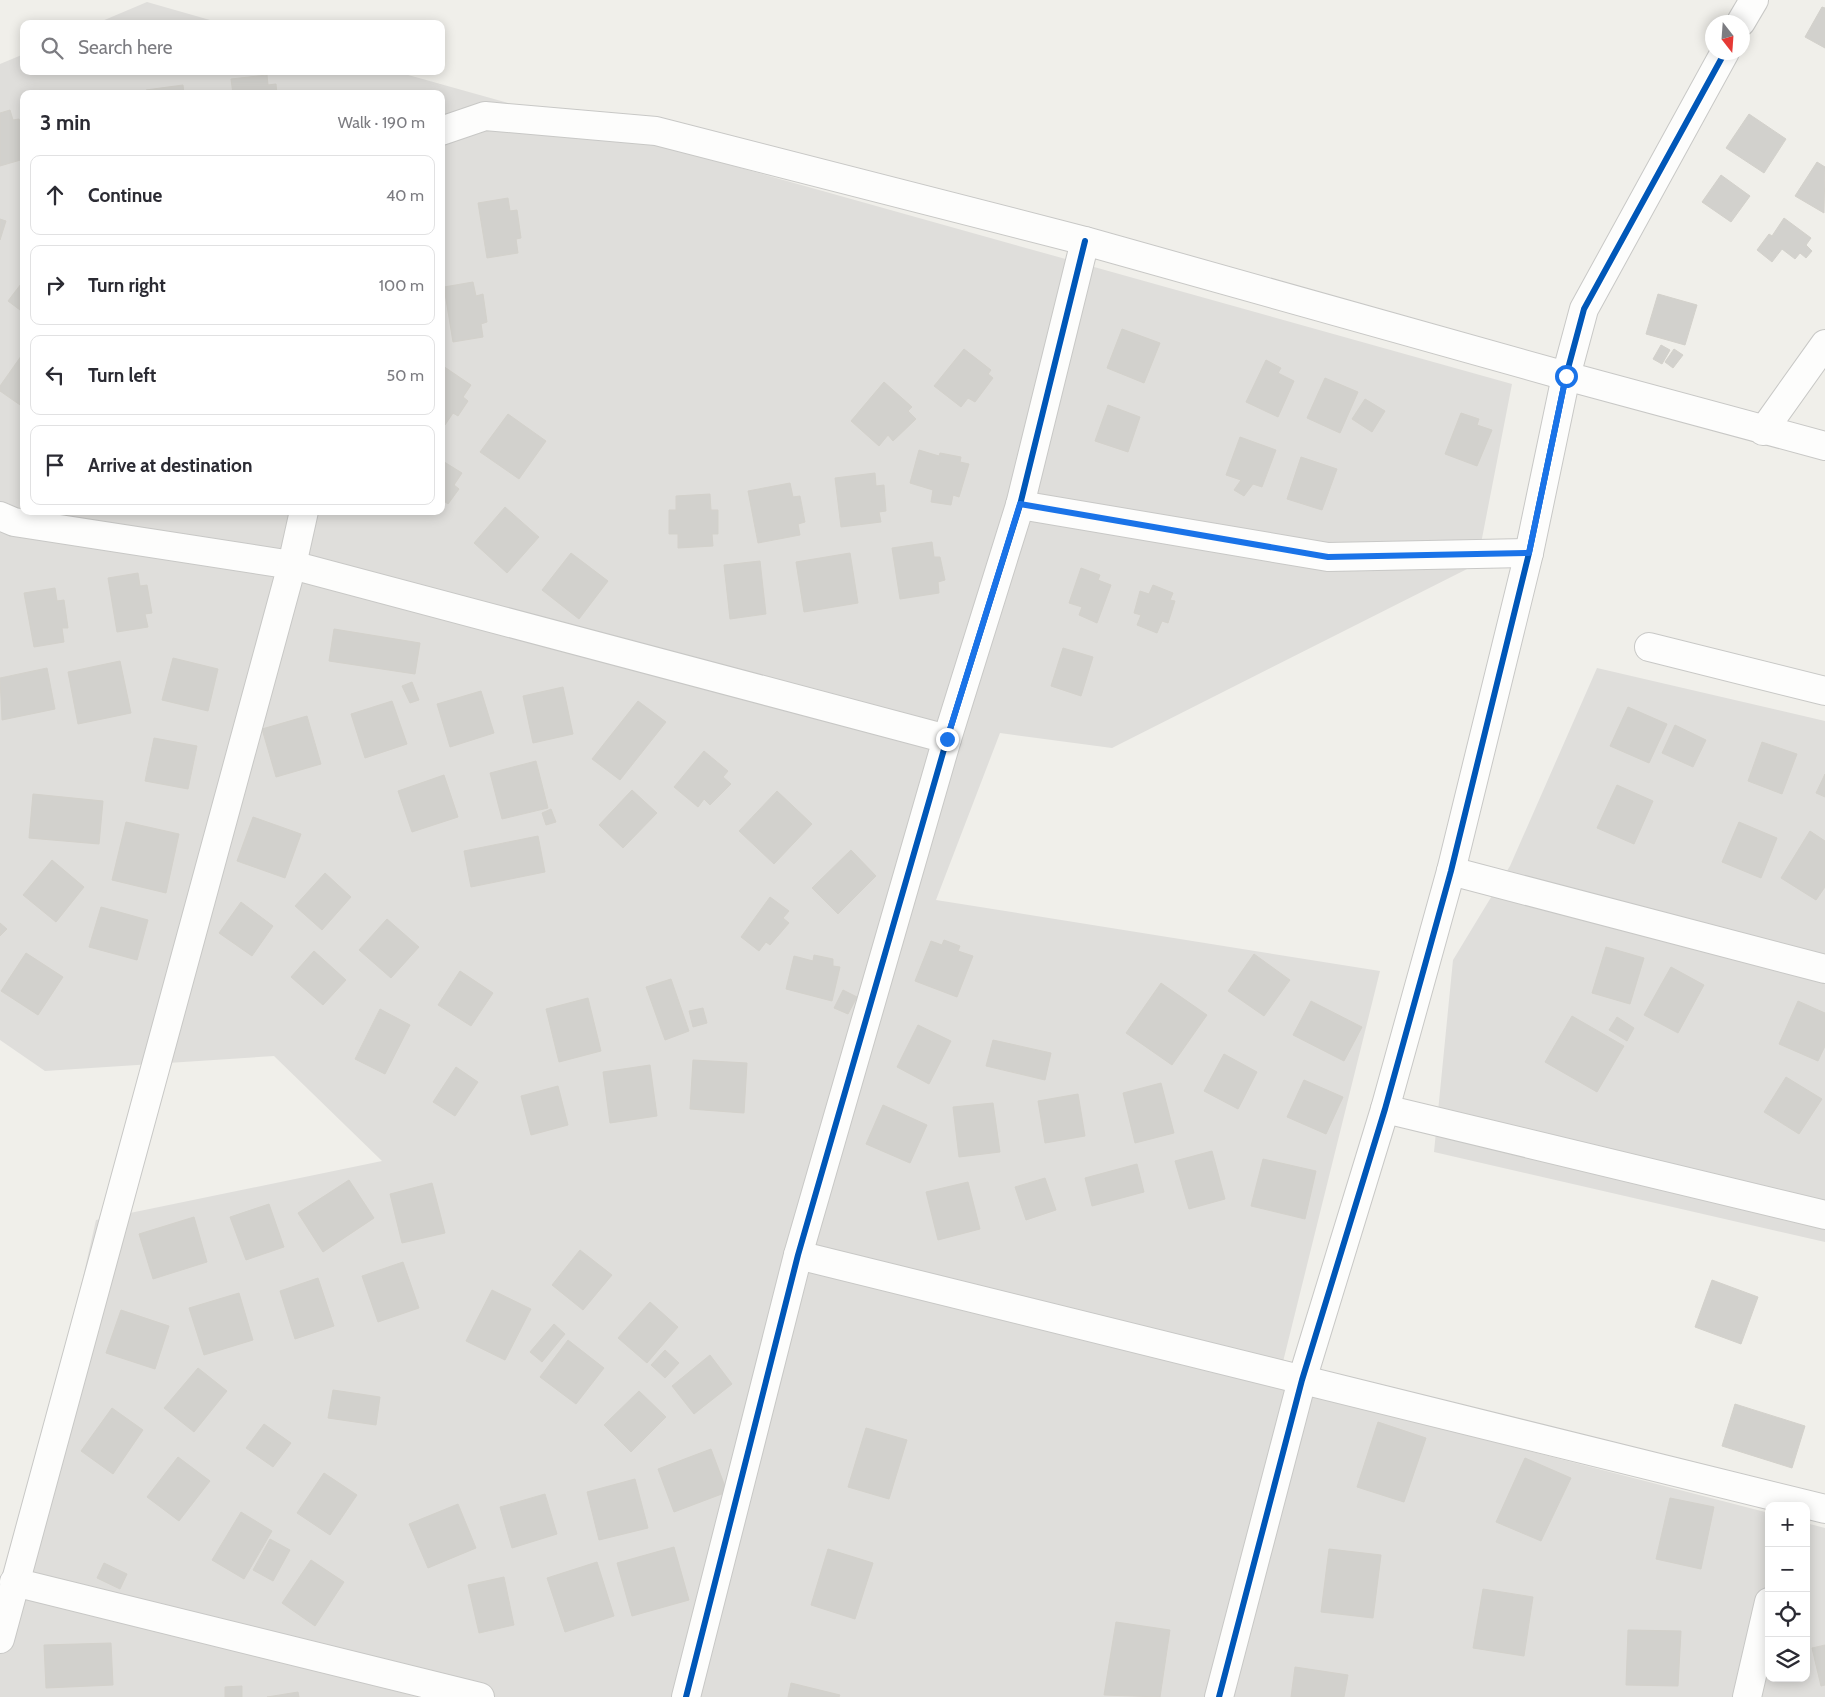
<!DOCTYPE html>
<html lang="en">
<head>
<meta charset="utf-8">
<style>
	:root { --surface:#fff; --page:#f2f2f3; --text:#2b2b33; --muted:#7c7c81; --line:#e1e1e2 }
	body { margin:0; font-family:Cabin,sans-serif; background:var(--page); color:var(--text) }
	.controls { position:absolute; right:15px; bottom:15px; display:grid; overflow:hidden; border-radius:10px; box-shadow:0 2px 12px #0003 }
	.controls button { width:45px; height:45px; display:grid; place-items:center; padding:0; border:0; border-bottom:1px solid var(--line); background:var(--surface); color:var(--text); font:25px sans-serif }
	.compass { position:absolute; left:1705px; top:15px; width:45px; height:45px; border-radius:50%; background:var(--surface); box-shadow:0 2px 12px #0003; rotate:163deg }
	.stop { position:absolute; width:15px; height:15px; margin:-11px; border:4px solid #1a73e8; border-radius:50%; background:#fff }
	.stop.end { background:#1a73e8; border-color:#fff; box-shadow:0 1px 5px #0008 }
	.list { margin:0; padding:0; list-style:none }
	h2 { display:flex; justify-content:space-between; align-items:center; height:65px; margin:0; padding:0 20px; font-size:21px }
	h2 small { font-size:16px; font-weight:400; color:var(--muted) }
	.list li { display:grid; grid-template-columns:32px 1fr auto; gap:15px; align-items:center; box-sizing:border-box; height:80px; margin:0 10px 10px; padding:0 10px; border:1px solid var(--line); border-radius:10px }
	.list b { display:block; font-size:19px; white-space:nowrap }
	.list em { font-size:16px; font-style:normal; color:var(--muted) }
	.icon { flex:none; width:28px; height:28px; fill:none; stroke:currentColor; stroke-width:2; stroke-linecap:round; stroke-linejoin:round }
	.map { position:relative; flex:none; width:1825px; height:1697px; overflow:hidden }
	.search { position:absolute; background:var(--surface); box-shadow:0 2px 12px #0003; left:20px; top:20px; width:425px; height:55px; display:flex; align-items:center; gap:12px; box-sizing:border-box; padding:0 18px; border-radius:10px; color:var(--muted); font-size:19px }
	.panel { position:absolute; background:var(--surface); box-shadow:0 2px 12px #0003; left:20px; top:90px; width:425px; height:425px; border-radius:10px }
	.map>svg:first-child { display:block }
</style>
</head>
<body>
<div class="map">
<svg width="1825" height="1697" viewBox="0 0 1825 1697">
	<rect width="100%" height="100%" fill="#f0efea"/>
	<g fill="#dfdedb" fill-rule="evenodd">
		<path d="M 147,2 L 224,24 L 95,24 Z"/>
		<path d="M 24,54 L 24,71 L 394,71 L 1512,384 L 1477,564 L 1112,748 L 1000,733 L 936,900 L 1380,971 L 1277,1386 L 1769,1513 L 1769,1678 L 1806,1678 L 1806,1523 L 1825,1528 L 1825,1697 L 0,1697 L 0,1644 L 96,1220 L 382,1161 L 274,1056 L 45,1071 L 0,1040 L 0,64 ZM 24,94 L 441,94 L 441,511 L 24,511 Z"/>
		<path d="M 1597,668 L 1825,721 L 1825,1242 L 1434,1152 L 1453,960 L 1510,866 Z"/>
	</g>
	<g fill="#d2d1cd" stroke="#d3d1cb">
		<path d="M 1822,7 L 1825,8 L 1825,48 L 1805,37 Z"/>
		<path d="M 267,75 L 268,85 L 276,84 L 277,94 L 233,94 L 231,79 Z"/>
		<path d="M 183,85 L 184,94 L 147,94 L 146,90 Z"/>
		<path d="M 10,110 L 13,120 L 19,119 L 24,133 L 24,159 L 0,166 L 0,113 Z"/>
		<path d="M 1749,114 L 1786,139 L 1764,173 L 1726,148 Z"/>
		<path d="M 1817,162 L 1825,167 L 1824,213 L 1795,196 Z"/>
		<path d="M 1721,175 L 1750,196 L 1731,222 L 1702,202 Z"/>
		<path d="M 508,198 L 510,211 L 517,210 L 521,238 L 516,239 L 518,253 L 487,258 L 478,203 Z"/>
		<path d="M 1784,218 L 1811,238 L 1806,245 L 1812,251 L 1806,258 L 1800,253 L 1795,259 L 1782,249 L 1772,262 L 1757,250 L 1769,234 L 1772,236 Z"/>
		<path d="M 0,219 L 6,221 L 0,240 Z"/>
		<path d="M 24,280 L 24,313 L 8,301 Z"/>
		<path d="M 473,282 L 476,296 L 483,294 L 487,322 L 481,324 L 483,337 L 453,342 L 444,287 Z"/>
		<path d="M 1658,294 L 1697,305 L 1685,345 L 1646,334 Z"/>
		<path d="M 1122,329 L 1160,343 L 1144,383 L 1107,368 Z"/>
		<path d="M 1661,345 L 1670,350 L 1662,364 L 1653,359 Z"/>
		<path d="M 964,349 L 991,370 L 988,374 L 993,378 L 975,402 L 968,398 L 961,407 L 934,386 Z"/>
		<path d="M 1674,349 L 1683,355 L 1673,368 L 1665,362 Z"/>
		<path d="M 24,352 L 24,406 L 23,407 L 0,391 L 0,386 Z"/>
		<path d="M 1266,360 L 1281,368 L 1278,373 L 1294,381 L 1278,417 L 1246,402 Z"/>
		<path d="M 443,366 L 471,385 L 463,397 L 468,401 L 458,416 L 453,413 L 445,425 L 441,423 L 441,370 Z"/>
		<path d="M 1325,378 L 1358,392 L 1340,433 L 1307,418 Z"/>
		<path d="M 884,382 L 912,407 L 908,411 L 916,419 L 893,441 L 888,435 L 879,446 L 851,421 Z"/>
		<path d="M 1365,399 L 1385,411 L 1372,432 L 1352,419 Z"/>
		<path d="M 1108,405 L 1140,417 L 1128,452 L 1095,441 Z"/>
		<path d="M 1461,413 L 1479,419 L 1477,425 L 1492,430 L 1477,466 L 1445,454 Z"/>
		<path d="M 508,414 L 546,441 L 519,479 L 480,452 Z"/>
		<path d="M 1240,437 L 1276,450 L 1262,487 L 1253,484 L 1244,496 L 1234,490 L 1241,480 L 1226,475 Z"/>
		<path d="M 919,450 L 939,456 L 940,453 L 961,457 L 960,462 L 969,464 L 959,497 L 953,495 L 951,505 L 931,502 L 933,490 L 910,483 Z"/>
		<path d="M 1301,457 L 1337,469 L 1322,510 L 1287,499 Z"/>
		<path d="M 441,460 L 462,473 L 454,485 L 459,489 L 448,504 L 444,501 L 441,505 Z"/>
		<path d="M 875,473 L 876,486 L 884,485 L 886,511 L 879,512 L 881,522 L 841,527 L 835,478 Z"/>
		<path d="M 790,483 L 793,497 L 800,496 L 805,522 L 798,524 L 800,535 L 758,543 L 748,491 Z"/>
		<path d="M 710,494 L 711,510 L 718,510 L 718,534 L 712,534 L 713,546 L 678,548 L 678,534 L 669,534 L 669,510 L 676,510 L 676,496 Z"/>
		<path d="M 505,507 L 539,537 L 507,573 L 474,543 Z"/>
		<path d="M 932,542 L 934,557 L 940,557 L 945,580 L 938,582 L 939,593 L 900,599 L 892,548 Z"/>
		<path d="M 571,553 L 608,581 L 579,619 L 542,590 Z"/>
		<path d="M 850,553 L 858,603 L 804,612 L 796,562 Z"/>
		<path d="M 760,561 L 766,614 L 730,619 L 724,565 Z"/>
		<path d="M 1081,568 L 1100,575 L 1098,580 L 1111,585 L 1097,623 L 1079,615 L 1082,607 L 1069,603 Z"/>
		<path d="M 138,573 L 140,586 L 147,585 L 152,613 L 145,614 L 148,627 L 117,632 L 108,578 Z"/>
		<path d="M 1153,585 L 1173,593 L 1170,600 L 1175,601 L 1168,623 L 1162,621 L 1157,633 L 1137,625 L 1141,615 L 1134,613 L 1140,591 L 1149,594 Z"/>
		<path d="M 55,588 L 57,601 L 64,600 L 68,628 L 62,628 L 64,642 L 34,647 L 24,593 Z"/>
		<path d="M 334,629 L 420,643 L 415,674 L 329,661 Z"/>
		<path d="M 1063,648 L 1093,657 L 1081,696 L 1051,686 Z"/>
		<path d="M 173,658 L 218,669 L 208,711 L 162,700 Z"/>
		<path d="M 120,661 L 131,713 L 78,724 L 68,672 Z"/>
		<path d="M 47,668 L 55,709 L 2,720 L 0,678 Z"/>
		<path d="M 412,682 L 419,700 L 410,703 L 402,686 Z"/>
		<path d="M 563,687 L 573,734 L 533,743 L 523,696 Z"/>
		<path d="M 481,691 L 494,733 L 450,747 L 437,704 Z"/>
		<path d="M 392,701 L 407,744 L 365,758 L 351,714 Z"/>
		<path d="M 638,701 L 666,722 L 620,780 L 592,759 Z"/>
		<path d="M 1628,707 L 1667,724 L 1649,763 L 1610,746 Z"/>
		<path d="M 307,716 L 321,764 L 276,777 L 262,729 Z"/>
		<path d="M 1675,725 L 1706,740 L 1693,767 L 1662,753 Z"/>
		<path d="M 154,738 L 197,746 L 188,789 L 145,781 Z"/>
		<path d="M 1762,742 L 1797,754 L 1782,794 L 1748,781 Z"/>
		<path d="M 704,751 L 728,771 L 723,777 L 731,784 L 710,805 L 704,799 L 698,807 L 674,787 Z"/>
		<path d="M 536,761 L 548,808 L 502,819 L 490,773 Z"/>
		<path d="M 1825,774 L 1825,797 L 1816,793 Z"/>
		<path d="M 444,775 L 458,817 L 412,832 L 398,791 Z"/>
		<path d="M 1617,785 L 1653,801 L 1634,844 L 1597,828 Z"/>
		<path d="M 632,790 L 657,813 L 623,848 L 599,825 Z"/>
		<path d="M 777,791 L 812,824 L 774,864 L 739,831 Z"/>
		<path d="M 33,794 L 103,801 L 99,844 L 29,838 Z"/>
		<path d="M 551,809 L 556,822 L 546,825 L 542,813 Z"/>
		<path d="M 253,817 L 301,834 L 285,878 L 237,861 Z"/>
		<path d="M 126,822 L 179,834 L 166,893 L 112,880 Z"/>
		<path d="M 1739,822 L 1777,838 L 1761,878 L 1722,862 Z"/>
		<path d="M 1810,831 L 1825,841 L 1825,887 L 1816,900 L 1781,878 Z"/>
		<path d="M 538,836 L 545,872 L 471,887 L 464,851 Z"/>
		<path d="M 851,850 L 876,876 L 838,914 L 812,888 Z"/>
		<path d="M 52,860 L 84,887 L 56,922 L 23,895 Z"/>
		<path d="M 325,873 L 351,897 L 322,930 L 295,906 Z"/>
		<path d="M 770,897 L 789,911 L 783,918 L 789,923 L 770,945 L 766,942 L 759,951 L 741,937 Z"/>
		<path d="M 241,902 L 273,926 L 252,956 L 219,933 Z"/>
		<path d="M 101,907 L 148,920 L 137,960 L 89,947 Z"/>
		<path d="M 387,919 L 419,947 L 391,978 L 359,950 Z"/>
		<path d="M 0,923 L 7,929 L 0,936 Z"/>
		<path d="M 944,940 L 960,946 L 958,951 L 973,956 L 957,997 L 915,981 L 931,941 L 942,945 Z"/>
		<path d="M 1606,947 L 1644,958 L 1630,1004 L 1592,993 Z"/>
		<path d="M 314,951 L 346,980 L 323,1005 L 291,977 Z"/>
		<path d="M 26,953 L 63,977 L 38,1015 L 1,991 Z"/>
		<path d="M 1254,954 L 1290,980 L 1264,1016 L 1228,991 Z"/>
		<path d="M 814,955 L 833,959 L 833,966 L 840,967 L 832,1001 L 786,989 L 794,956 L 813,961 Z"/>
		<path d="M 1671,967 L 1704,985 L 1678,1033 L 1644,1015 Z"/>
		<path d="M 460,971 L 493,993 L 471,1026 L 438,1005 Z"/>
		<path d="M 671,979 L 689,1031 L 665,1040 L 646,987 Z"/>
		<path d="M 1161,983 L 1207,1015 L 1172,1065 L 1126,1033 Z"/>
		<path d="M 843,990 L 857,997 L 848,1014 L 834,1008 Z"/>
		<path d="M 588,998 L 601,1051 L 559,1062 L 546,1009 Z"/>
		<path d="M 1311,1001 L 1362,1027 L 1344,1061 L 1293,1035 Z"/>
		<path d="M 1798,1001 L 1825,1013 L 1825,1046 L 1818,1061 L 1779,1044 Z"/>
		<path d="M 703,1008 L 707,1023 L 693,1027 L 689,1011 Z"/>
		<path d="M 380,1009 L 410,1025 L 385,1074 L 355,1059 Z"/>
		<path d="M 1572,1016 L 1624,1046 L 1597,1092 L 1545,1062 Z"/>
		<path d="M 1617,1017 L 1634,1028 L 1627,1041 L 1609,1030 Z"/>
		<path d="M 918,1025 L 951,1041 L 929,1084 L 897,1067 Z"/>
		<path d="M 993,1040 L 1051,1053 L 1045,1080 L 986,1066 Z"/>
		<path d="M 1224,1054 L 1257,1072 L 1238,1109 L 1204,1091 Z"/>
		<path d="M 693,1060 L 747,1063 L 744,1113 L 690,1109 Z"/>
		<path d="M 650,1065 L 657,1116 L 610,1123 L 603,1072 Z"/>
		<path d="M 456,1067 L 478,1082 L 455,1116 L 433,1102 Z"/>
		<path d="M 1786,1077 L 1822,1099 L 1799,1134 L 1764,1112 Z"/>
		<path d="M 1304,1080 L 1343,1097 L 1326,1134 L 1287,1117 Z"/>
		<path d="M 1161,1083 L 1174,1133 L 1135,1143 L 1123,1093 Z"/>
		<path d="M 558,1086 L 568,1125 L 531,1135 L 521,1096 Z"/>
		<path d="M 1078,1094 L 1085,1136 L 1045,1143 L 1038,1101 Z"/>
		<path d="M 993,1103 L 1000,1152 L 959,1157 L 953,1107 Z"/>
		<path d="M 883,1105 L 927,1125 L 910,1163 L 866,1144 Z"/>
		<path d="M 1212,1151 L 1225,1199 L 1189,1209 L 1175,1161 Z"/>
		<path d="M 1263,1159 L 1316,1171 L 1305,1219 L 1251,1206 Z"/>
		<path d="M 1137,1164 L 1144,1192 L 1092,1206 L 1085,1178 Z"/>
		<path d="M 1045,1178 L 1056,1210 L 1026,1220 L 1015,1187 Z"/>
		<path d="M 349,1180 L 374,1218 L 323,1252 L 298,1213 Z"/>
		<path d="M 968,1182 L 980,1229 L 938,1240 L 926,1192 Z"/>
		<path d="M 432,1183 L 445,1233 L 402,1243 L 390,1194 Z"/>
		<path d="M 269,1204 L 284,1247 L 246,1260 L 230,1217 Z"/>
		<path d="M 194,1217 L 207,1262 L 153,1279 L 139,1234 Z"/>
		<path d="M 580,1250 L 612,1275 L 583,1310 L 552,1285 Z"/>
		<path d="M 403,1262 L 419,1308 L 378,1322 L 362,1276 Z"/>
		<path d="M 318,1278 L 334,1326 L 295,1339 L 280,1291 Z"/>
		<path d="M 1712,1280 L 1758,1297 L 1741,1344 L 1695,1327 Z"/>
		<path d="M 492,1290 L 531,1309 L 505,1360 L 466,1341 Z"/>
		<path d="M 239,1293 L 253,1340 L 204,1355 L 189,1308 Z"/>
		<path d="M 650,1302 L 678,1327 L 647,1363 L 618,1338 Z"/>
		<path d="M 121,1310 L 169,1326 L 155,1369 L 106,1353 Z"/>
		<path d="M 554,1324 L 565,1334 L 542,1362 L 530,1352 Z"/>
		<path d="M 568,1340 L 604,1368 L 576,1404 L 540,1377 Z"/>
		<path d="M 665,1350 L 679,1363 L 665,1378 L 651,1365 Z"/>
		<path d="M 710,1355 L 732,1384 L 694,1414 L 672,1386 Z"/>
		<path d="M 198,1368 L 227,1391 L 194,1432 L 164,1408 Z"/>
		<path d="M 333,1390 L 380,1397 L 376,1425 L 328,1418 Z"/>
		<path d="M 639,1391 L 666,1417 L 631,1452 L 604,1425 Z"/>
		<path d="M 1735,1404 L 1805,1426 L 1792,1468 L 1722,1446 Z"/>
		<path d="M 112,1408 L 143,1430 L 113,1474 L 81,1451 Z"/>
		<path d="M 1378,1422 L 1426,1438 L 1404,1502 L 1357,1487 Z"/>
		<path d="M 264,1424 L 291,1443 L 273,1467 L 246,1448 Z"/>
		<path d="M 866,1428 L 907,1440 L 889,1499 L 848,1487 Z"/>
		<path d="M 711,1449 L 727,1492 L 674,1512 L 658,1469 Z"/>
		<path d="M 178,1457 L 210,1481 L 179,1521 L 147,1497 Z"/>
		<path d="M 1525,1458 L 1571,1478 L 1541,1541 L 1496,1522 Z"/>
		<path d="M 324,1473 L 357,1495 L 330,1535 L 297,1513 Z"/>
		<path d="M 635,1479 L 648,1528 L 599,1540 L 587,1492 Z"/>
		<path d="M 545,1494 L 557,1534 L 512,1548 L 500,1507 Z"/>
		<path d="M 1670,1498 L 1714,1507 L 1701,1569 L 1656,1559 Z"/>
		<path d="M 458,1504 L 476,1548 L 428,1568 L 409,1524 Z"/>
		<path d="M 241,1512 L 272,1531 L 244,1579 L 212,1560 Z"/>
		<path d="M 270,1539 L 290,1550 L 273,1581 L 253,1570 Z"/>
		<path d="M 674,1547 L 689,1600 L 632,1616 L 617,1563 Z"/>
		<path d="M 828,1549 L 873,1563 L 855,1619 L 811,1605 Z"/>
		<path d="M 1329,1549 L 1381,1555 L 1373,1618 L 1321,1612 Z"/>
		<path d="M 311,1560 L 344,1582 L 315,1626 L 282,1603 Z"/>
		<path d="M 597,1562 L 614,1616 L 565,1632 L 547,1578 Z"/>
		<path d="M 104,1563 L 127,1574 L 120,1589 L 97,1578 Z"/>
		<path d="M 504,1577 L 514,1625 L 479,1633 L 468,1585 Z"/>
		<path d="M 1483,1589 L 1533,1597 L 1524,1656 L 1473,1648 Z"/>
		<path d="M 1116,1622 L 1170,1630 L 1160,1697 L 1104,1695 Z"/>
		<path d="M 1628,1630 L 1681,1631 L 1678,1686 L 1626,1685 Z"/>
		<path d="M 111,1643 L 113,1685 L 46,1688 L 44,1645 Z"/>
		<path d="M 1825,1645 L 1825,1685 L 1821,1686 L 1812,1648 Z"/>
		<path d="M 1295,1667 L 1348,1675 L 1344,1697 L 1291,1697 Z"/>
		<path d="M 791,1683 L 840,1695 L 839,1697 L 788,1697 Z"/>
		<path d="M 242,1686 L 242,1697 L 225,1697 L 225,1687 Z"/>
		<path d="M 298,1692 L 299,1697 L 267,1697 Z"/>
	</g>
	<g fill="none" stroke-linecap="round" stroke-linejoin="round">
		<g stroke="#c8c8c6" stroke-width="30">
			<g id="minor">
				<path d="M 1741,22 L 1754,0"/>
				<path d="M 441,131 L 485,116 L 656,131 L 1085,241 L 1566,376 L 1825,446"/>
				<path d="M 1763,431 L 1825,344"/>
				<path d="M 1020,505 L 1328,557 L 1529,553"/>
				<path d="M 0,516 L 14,522 L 292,565 L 947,739"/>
				<path d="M 1649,647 L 1825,691"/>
				<path d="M 1451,871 L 1825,969"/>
				<path d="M 1385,1109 L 1825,1215"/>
				<path d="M 798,1255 L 1825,1509"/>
				<path d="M 14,1582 L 480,1697"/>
				<path d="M 0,1639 L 292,565 L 304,511"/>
				<path d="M 686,1697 L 798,1255 L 947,739 L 1020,505 L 1085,241"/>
				<path d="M 1219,1697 L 1302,1380 L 1385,1109 L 1451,871 L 1529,553 L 1566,376 L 1584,309 L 1725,52"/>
				<path d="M 1747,1697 L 1769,1602"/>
			</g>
		</g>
		<use href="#minor" stroke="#fdfdfc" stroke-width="28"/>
		<g stroke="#fff" stroke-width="9">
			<g id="cycleway">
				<path d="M 686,1697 L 798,1255 L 947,739 L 1020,505 L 1085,241"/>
				<path d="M 1219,1697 L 1302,1380 L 1385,1109 L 1451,871 L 1529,553 L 1566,376 L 1584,309 L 1725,52"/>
			</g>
		</g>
		<use href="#cycleway" stroke="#0057b8" stroke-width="6"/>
	</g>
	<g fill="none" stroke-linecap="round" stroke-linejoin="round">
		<path stroke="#1a73e8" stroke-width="6" d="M 947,739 L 1020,504 L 1328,557 L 1529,553 L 1566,376"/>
	</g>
</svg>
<div class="controls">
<button>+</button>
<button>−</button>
<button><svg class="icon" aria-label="locate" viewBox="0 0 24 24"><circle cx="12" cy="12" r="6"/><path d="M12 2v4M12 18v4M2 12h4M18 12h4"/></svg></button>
<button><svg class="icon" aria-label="layers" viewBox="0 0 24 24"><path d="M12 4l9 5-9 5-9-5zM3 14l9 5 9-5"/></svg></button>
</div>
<svg class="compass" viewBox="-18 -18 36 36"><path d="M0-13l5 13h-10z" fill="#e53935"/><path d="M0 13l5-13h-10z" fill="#7c7c81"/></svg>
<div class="stop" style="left:1566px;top:376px"></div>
<div class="stop end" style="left:947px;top:739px"></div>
<div class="search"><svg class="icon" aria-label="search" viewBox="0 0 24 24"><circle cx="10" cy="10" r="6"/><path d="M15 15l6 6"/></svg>Search here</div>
<section class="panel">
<h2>3 min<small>Walk · 190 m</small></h2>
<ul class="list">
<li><svg class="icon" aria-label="ahead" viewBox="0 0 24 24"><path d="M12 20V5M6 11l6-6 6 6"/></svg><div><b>Continue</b></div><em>40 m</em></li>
<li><svg class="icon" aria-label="right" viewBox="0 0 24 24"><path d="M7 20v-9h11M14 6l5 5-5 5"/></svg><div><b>Turn right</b></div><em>100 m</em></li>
<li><svg class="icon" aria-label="left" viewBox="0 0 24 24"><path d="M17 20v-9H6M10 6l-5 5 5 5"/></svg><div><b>Turn left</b></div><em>50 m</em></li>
<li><svg class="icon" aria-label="arrive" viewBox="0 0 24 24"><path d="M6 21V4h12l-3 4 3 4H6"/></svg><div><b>Arrive at destination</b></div></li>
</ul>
</section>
</div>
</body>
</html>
